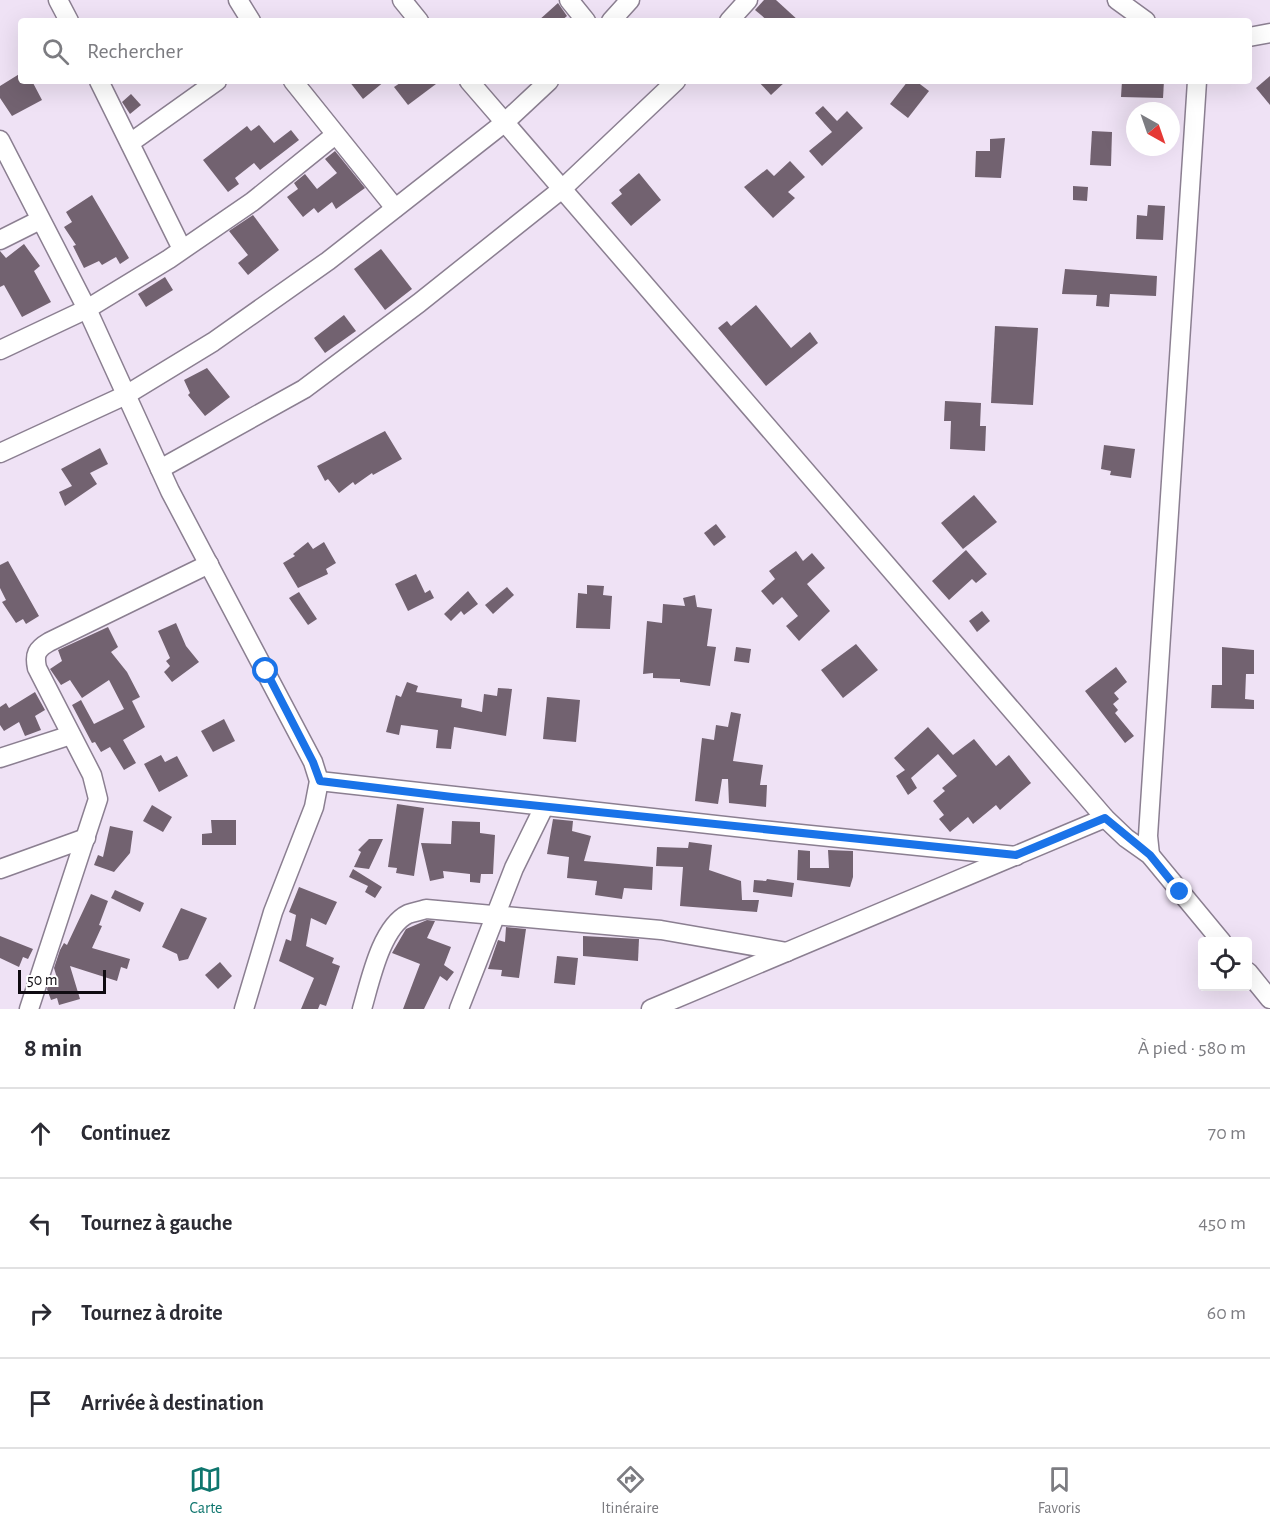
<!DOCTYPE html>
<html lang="fr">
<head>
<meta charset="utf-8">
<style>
	:root { --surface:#fff; --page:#f2f2f3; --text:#2b2b33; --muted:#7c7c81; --line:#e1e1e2; --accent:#0f766e }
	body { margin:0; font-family:"Alegreya Sans",sans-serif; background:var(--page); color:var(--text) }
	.controls { position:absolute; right:18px; bottom:18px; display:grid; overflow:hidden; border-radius:6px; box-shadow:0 6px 24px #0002 }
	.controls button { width:54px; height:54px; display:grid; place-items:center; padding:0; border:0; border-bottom:2px solid var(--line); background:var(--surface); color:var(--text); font:30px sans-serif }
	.compass { position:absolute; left:1126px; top:102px; width:54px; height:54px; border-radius:50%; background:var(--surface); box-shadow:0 6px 24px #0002; rotate:140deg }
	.scale { position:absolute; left:18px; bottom:15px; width:88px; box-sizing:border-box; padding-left:6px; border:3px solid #0f0b11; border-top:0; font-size:16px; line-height:21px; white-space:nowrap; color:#0f0b11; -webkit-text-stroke:4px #fff; paint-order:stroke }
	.stop { position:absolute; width:18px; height:18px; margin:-14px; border:4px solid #1a73e8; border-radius:50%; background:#fff }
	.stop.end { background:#1a73e8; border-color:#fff; box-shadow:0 2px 6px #0008 }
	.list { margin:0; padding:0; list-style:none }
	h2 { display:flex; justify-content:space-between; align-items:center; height:78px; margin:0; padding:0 24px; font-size:26px }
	h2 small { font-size:20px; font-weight:400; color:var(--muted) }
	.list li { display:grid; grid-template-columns:39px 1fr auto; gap:18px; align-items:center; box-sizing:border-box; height:90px; padding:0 24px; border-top:2px solid var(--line) }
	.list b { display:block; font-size:22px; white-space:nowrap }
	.list em { font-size:20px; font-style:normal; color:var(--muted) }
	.icon { flex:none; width:33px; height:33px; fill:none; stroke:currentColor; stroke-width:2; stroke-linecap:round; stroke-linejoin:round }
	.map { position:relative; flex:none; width:1270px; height:1009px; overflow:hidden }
	.search { position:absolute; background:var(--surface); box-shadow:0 6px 24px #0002; left:18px; right:18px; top:18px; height:66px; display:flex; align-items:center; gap:15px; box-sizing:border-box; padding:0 21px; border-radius:6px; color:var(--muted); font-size:22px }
	.sheet { height:438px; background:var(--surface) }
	nav { display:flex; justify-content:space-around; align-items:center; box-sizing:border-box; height:84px; border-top:2px solid var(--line); background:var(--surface); font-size:16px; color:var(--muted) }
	nav a { display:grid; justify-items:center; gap:3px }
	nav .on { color:var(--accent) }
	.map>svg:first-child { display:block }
</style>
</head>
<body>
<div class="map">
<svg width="1270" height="1009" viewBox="0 0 1270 1009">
	<rect width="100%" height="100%" fill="#efe2f5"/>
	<g fill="#726270">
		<path d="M 764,0 L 776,0 L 799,21 L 768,21 L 755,10 Z"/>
		<path d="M 558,3 L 567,16 L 561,21 L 538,21 Z"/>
		<path d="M 21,73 L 21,81 L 32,81 L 42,100 L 12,116 L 0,98 L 0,86 Z"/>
		<path d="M 1270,76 L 1270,105 L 1256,88 Z"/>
		<path d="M 349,81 L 385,81 L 363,99 Z"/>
		<path d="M 403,81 L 440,81 L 408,105 L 394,87 Z"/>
		<path d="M 758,81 L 786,81 L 771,95 Z"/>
		<path d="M 908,81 L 916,81 L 929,91 L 908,118 L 890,104 Z"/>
		<path d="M 1122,81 L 1164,81 L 1163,98 L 1121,97 Z"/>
		<path d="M 131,94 L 141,105 L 130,114 L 122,102 Z"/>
		<path d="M 823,106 L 837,121 L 847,111 L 863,128 L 822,166 L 809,151 L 832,132 L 815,113 Z"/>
		<path d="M 259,125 L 274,143 L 291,130 L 299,140 L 260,170 L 254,163 L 235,178 L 239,184 L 228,192 L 203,160 L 247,126 L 251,131 Z"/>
		<path d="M 1092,131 L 1112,132 L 1111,166 L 1090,165 Z"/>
		<path d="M 1005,138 L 1001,178 L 975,177 L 976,151 L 990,151 L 990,139 Z"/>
		<path d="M 335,151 L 365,188 L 336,209 L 332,202 L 318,213 L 314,208 L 303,217 L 287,197 L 298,189 L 294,183 L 305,174 L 317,189 L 337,173 L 325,159 Z"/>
		<path d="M 790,161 L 805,177 L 788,192 L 795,198 L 773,218 L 744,187 L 767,169 L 774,176 Z"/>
		<path d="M 639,173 L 661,200 L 631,226 L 611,203 L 622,194 L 619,190 Z"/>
		<path d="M 1073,186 L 1088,187 L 1087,201 L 1073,200 Z"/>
		<path d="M 92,195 L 129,258 L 120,264 L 116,257 L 102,265 L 99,261 L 84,268 L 73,246 L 76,245 L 64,227 L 72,222 L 66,212 Z"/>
		<path d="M 1148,205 L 1165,206 L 1163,240 L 1136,239 L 1137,215 L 1147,216 Z"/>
		<path d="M 253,215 L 279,250 L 248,275 L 238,263 L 248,255 L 229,231 Z"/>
		<path d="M 24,244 L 40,266 L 34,271 L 51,302 L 22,317 L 4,285 L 0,287 L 0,251 L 6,258 Z"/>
		<path d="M 381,249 L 412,289 L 385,310 L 354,269 Z"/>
		<path d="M 1065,269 L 1157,276 L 1156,296 L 1110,294 L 1109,307 L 1096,306 L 1097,295 L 1062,294 Z"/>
		<path d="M 165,277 L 173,290 L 146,307 L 138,294 Z"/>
		<path d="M 756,305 L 791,348 L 810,332 L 818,343 L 766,386 L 718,328 L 727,321 L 731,326 Z"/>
		<path d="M 344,315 L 356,331 L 325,353 L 314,338 Z"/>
		<path d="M 995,326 L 1038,328 L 1033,405 L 991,403 Z"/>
		<path d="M 207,368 L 230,397 L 205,416 L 188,395 L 190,393 L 184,380 Z"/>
		<path d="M 945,401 L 981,403 L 980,426 L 986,426 L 985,451 L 950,449 L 951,421 L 944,421 Z"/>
		<path d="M 385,431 L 402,459 L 373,475 L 372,473 L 355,485 L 353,482 L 339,493 L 328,479 L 325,481 L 317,466 Z"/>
		<path d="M 1104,445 L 1135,449 L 1131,478 L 1110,475 L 1111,471 L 1101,469 Z"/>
		<path d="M 100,448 L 108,464 L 90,473 L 97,484 L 65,506 L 59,492 L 72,486 L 61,469 Z"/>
		<path d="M 974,495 L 997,522 L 963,549 L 941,523 Z"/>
		<path d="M 716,524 L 726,537 L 714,546 L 704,533 Z"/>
		<path d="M 308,542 L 313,549 L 324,542 L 336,563 L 326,569 L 328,574 L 298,588 L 283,563 L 295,556 L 293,554 Z"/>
		<path d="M 966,550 L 987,574 L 976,583 L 972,579 L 949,600 L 932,581 Z"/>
		<path d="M 796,551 L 803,561 L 812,553 L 825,568 L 807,584 L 830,611 L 799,641 L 786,626 L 798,616 L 782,597 L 773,605 L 761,591 L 775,579 L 769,571 Z"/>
		<path d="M 8,561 L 39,616 L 26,624 L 23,619 L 16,623 L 2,602 L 6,600 L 0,588 L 0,565 Z"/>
		<path d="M 416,574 L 425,593 L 430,590 L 434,598 L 408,611 L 395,584 Z"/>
		<path d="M 587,585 L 604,586 L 603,595 L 612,596 L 610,629 L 576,628 L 578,593 L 587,594 Z"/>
		<path d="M 507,587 L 514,595 L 493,614 L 485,605 Z"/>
		<path d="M 468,591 L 478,604 L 464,615 L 461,611 L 451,621 L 444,614 Z"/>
		<path d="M 299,592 L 317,619 L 308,625 L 289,598 Z"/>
		<path d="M 695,595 L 697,607 L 712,609 L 707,646 L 716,647 L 710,686 L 680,682 L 680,679 L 653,678 L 653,673 L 643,674 L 647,621 L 662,623 L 663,604 L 685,606 L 683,598 Z"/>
		<path d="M 982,611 L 990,621 L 977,632 L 969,621 Z"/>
		<path d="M 176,623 L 186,646 L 199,662 L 172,682 L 164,672 L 170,666 L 166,661 L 170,658 L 158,631 Z"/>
		<path d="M 108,627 L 118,647 L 111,652 L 127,672 L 140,697 L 132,701 L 145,727 L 123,740 L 136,763 L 124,770 L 110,747 L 101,752 L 95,742 L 92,743 L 72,705 L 81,700 L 94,724 L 124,709 L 109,680 L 82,698 L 70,680 L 61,685 L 50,669 L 62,661 L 58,650 Z"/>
		<path d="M 856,644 L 878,670 L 843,698 L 821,670 Z"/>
		<path d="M 736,647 L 751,649 L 749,663 L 734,661 Z"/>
		<path d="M 1222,647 L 1254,650 L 1254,674 L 1246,674 L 1245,699 L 1254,700 L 1254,709 L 1211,708 L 1212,685 L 1222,685 Z"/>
		<path d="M 1116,667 L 1127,682 L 1114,693 L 1119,699 L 1113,704 L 1118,710 L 1115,713 L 1134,736 L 1125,743 L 1085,691 Z"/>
		<path d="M 407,682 L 418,686 L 416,692 L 462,699 L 461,707 L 482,712 L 484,694 L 497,696 L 498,688 L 512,689 L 506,736 L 454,727 L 451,749 L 436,748 L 438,730 L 401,725 L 399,735 L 386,732 L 396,695 L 401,697 Z"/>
		<path d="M 35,692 L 45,710 L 35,716 L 41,730 L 25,736 L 19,722 L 4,731 L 0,725 L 0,707 L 6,703 L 9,708 Z"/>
		<path d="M 547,697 L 580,700 L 576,742 L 543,739 Z"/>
		<path d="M 731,712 L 741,714 L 733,761 L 763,765 L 760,785 L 767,785 L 766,807 L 729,803 L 728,779 L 722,779 L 718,804 L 695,801 L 702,738 L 714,740 L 716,725 L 728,727 Z"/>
		<path d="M 224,719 L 235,741 L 213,752 L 201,731 Z"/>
		<path d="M 928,727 L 953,755 L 974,739 L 996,766 L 1009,755 L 1031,783 L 1000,810 L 996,805 L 973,824 L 968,817 L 950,832 L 939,819 L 944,815 L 933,801 L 945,791 L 942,788 L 957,776 L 938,754 L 911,778 L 917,788 L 908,795 L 896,776 L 905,770 L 894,758 Z"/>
		<path d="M 161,755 L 165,762 L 177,756 L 188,776 L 159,792 L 144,764 Z"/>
		<path d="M 397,804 L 424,808 L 414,876 L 396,873 L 397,868 L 388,867 Z"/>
		<path d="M 152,805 L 172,817 L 163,832 L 143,821 Z"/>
		<path d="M 553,819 L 573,821 L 572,831 L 591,836 L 584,861 L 653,867 L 652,890 L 624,888 L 622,899 L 595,895 L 597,881 L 567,878 L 569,857 L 547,854 Z"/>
		<path d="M 211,820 L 236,820 L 236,845 L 202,845 L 202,834 L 212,833 Z"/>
		<path d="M 452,821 L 480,822 L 480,833 L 495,835 L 493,874 L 481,874 L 480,883 L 470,882 L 470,874 L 443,871 L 444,878 L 430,881 L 421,843 L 451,844 Z"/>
		<path d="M 110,826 L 133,831 L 130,853 L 114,872 L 94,865 L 98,855 L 103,857 Z"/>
		<path d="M 369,839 L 383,839 L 369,869 L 354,867 L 361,852 L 358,850 Z"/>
		<path d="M 689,842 L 712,845 L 709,870 L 741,881 L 742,900 L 759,900 L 757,912 L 680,906 L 683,867 L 656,866 L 657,847 L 688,848 Z"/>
		<path d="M 798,850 L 810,851 L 810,868 L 829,868 L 828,850 L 853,851 L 853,877 L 850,887 L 797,880 Z"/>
		<path d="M 353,869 L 382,887 L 375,898 L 365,892 L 368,886 L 349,877 Z"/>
		<path d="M 767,879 L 794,883 L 792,897 L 753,892 L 754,880 L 766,881 Z"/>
		<path d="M 299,887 L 337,902 L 326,925 L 311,918 L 306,946 L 334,958 L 332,963 L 340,966 L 326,1006 L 320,1004 L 318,1009 L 301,1009 L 314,978 L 279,961 L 286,939 L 291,941 L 296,915 L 289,912 Z"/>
		<path d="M 115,890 L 144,903 L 140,912 L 111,898 Z"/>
		<path d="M 91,894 L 108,901 L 99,925 L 102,926 L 92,948 L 130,959 L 127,969 L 121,967 L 117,981 L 70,966 L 80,999 L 59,1005 L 57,998 L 51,1000 L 47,989 L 50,980 L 57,978 L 54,968 L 60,950 L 64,943 L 67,945 Z"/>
		<path d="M 181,908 L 207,918 L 188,959 L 179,961 L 177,954 L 162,947 Z"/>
		<path d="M 427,920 L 435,921 L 427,938 L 451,947 L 444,965 L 454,972 L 447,981 L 440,976 L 424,1009 L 403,1009 L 420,964 L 392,953 L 406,929 Z"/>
		<path d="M 506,927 L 526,929 L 519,978 L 501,976 L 502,970 L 488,969 L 498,940 L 505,942 Z"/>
		<path d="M 0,936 L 33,949 L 28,959 L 23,957 L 19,967 L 0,958 Z"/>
		<path d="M 583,936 L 639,939 L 638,961 L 583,956 Z"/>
		<path d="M 557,956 L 578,958 L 575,985 L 554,983 Z"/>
		<path d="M 220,962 L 232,976 L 218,989 L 205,975 Z"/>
	</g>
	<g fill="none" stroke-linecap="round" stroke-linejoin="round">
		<g stroke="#8b7f91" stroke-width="21">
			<g id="minor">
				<path d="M 58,0 L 69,21"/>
				<path d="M 238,0 L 251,21"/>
				<path d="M 402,0 L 419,21"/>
				<path d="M 569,0 L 586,21"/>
				<path d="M 1117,0 L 1146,21"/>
				<path d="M 611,21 L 630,0"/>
				<path d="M 729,21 L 748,0"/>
				<path d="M 1249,37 L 1270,33"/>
				<path d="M 99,81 L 182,249"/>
				<path d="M 293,81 L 395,208"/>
				<path d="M 469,81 L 1105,818 L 1126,838 L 1150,855 L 1222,942"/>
				<path d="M 0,140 L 87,309 L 170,491 L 313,762 L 319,781 L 314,807 L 273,912 L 244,1009"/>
				<path d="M 130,143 L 217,81"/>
				<path d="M 0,240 L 40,220"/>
				<path d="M 0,350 L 87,309 L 169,259 L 252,202 L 335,135"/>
				<path d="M 0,453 L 126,395 L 213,342 L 328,261 L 504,123 L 549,81"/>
				<path d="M 160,469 L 304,389 L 419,303 L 562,189 L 676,81"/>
				<path d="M 0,758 L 71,735"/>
				<path d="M 319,781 L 771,831 L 1016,856"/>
				<path d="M 1150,855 L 1148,836 L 1197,81"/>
				<path d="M 0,869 L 86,838"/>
				<path d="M 1248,972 L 1270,999"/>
				<path d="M 29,1009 L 98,799 L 92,775 L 37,668 C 34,654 37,649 49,642 L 209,564"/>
				<path d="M 362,1009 C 370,982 381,927 408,914 C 414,912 420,911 426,909 L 661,930 L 787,952"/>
				<path d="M 459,1009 L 514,868 L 544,807"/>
				<path d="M 651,1009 L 1105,818"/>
			</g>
		</g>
		<use href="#minor" stroke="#fff" stroke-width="18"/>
	</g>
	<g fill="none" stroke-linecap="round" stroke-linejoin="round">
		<path stroke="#1a73e8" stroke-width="8" d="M 266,671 L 313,762 L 320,781 L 452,797 L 1016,855 L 1105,818 L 1150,855 L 1180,892"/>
	</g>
</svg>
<div class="controls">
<button><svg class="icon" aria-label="locate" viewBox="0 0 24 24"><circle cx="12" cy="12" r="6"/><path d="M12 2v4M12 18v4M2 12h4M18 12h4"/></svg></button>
</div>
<svg class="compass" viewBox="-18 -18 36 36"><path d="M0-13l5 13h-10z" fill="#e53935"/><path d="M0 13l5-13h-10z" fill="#7c7c81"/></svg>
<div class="scale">50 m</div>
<div class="stop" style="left:266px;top:671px"></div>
<div class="stop end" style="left:1180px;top:892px"></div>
<div class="search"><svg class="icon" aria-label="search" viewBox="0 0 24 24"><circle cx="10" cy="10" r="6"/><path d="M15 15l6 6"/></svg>Rechercher</div>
</div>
<section class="sheet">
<h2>8 min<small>À pied · 580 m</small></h2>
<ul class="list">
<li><svg class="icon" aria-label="ahead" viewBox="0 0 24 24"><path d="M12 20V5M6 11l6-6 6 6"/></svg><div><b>Continuez</b></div><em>70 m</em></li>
<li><svg class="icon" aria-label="left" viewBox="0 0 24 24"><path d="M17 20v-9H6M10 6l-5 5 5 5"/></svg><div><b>Tournez à gauche</b></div><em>450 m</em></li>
<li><svg class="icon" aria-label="right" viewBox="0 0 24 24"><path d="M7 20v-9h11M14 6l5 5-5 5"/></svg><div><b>Tournez à droite</b></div><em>60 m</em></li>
<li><svg class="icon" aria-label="arrive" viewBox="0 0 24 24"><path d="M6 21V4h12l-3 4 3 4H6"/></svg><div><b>Arrivée à destination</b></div></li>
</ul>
</section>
<nav>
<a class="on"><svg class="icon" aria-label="map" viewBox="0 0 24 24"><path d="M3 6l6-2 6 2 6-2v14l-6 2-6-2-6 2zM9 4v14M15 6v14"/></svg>Carte</a>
<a><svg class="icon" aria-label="directions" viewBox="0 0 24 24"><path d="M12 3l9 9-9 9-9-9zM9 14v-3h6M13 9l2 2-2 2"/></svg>Itinéraire</a>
<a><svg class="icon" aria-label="saved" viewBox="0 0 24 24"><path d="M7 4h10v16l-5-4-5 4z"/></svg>Favoris</a>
</nav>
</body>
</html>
